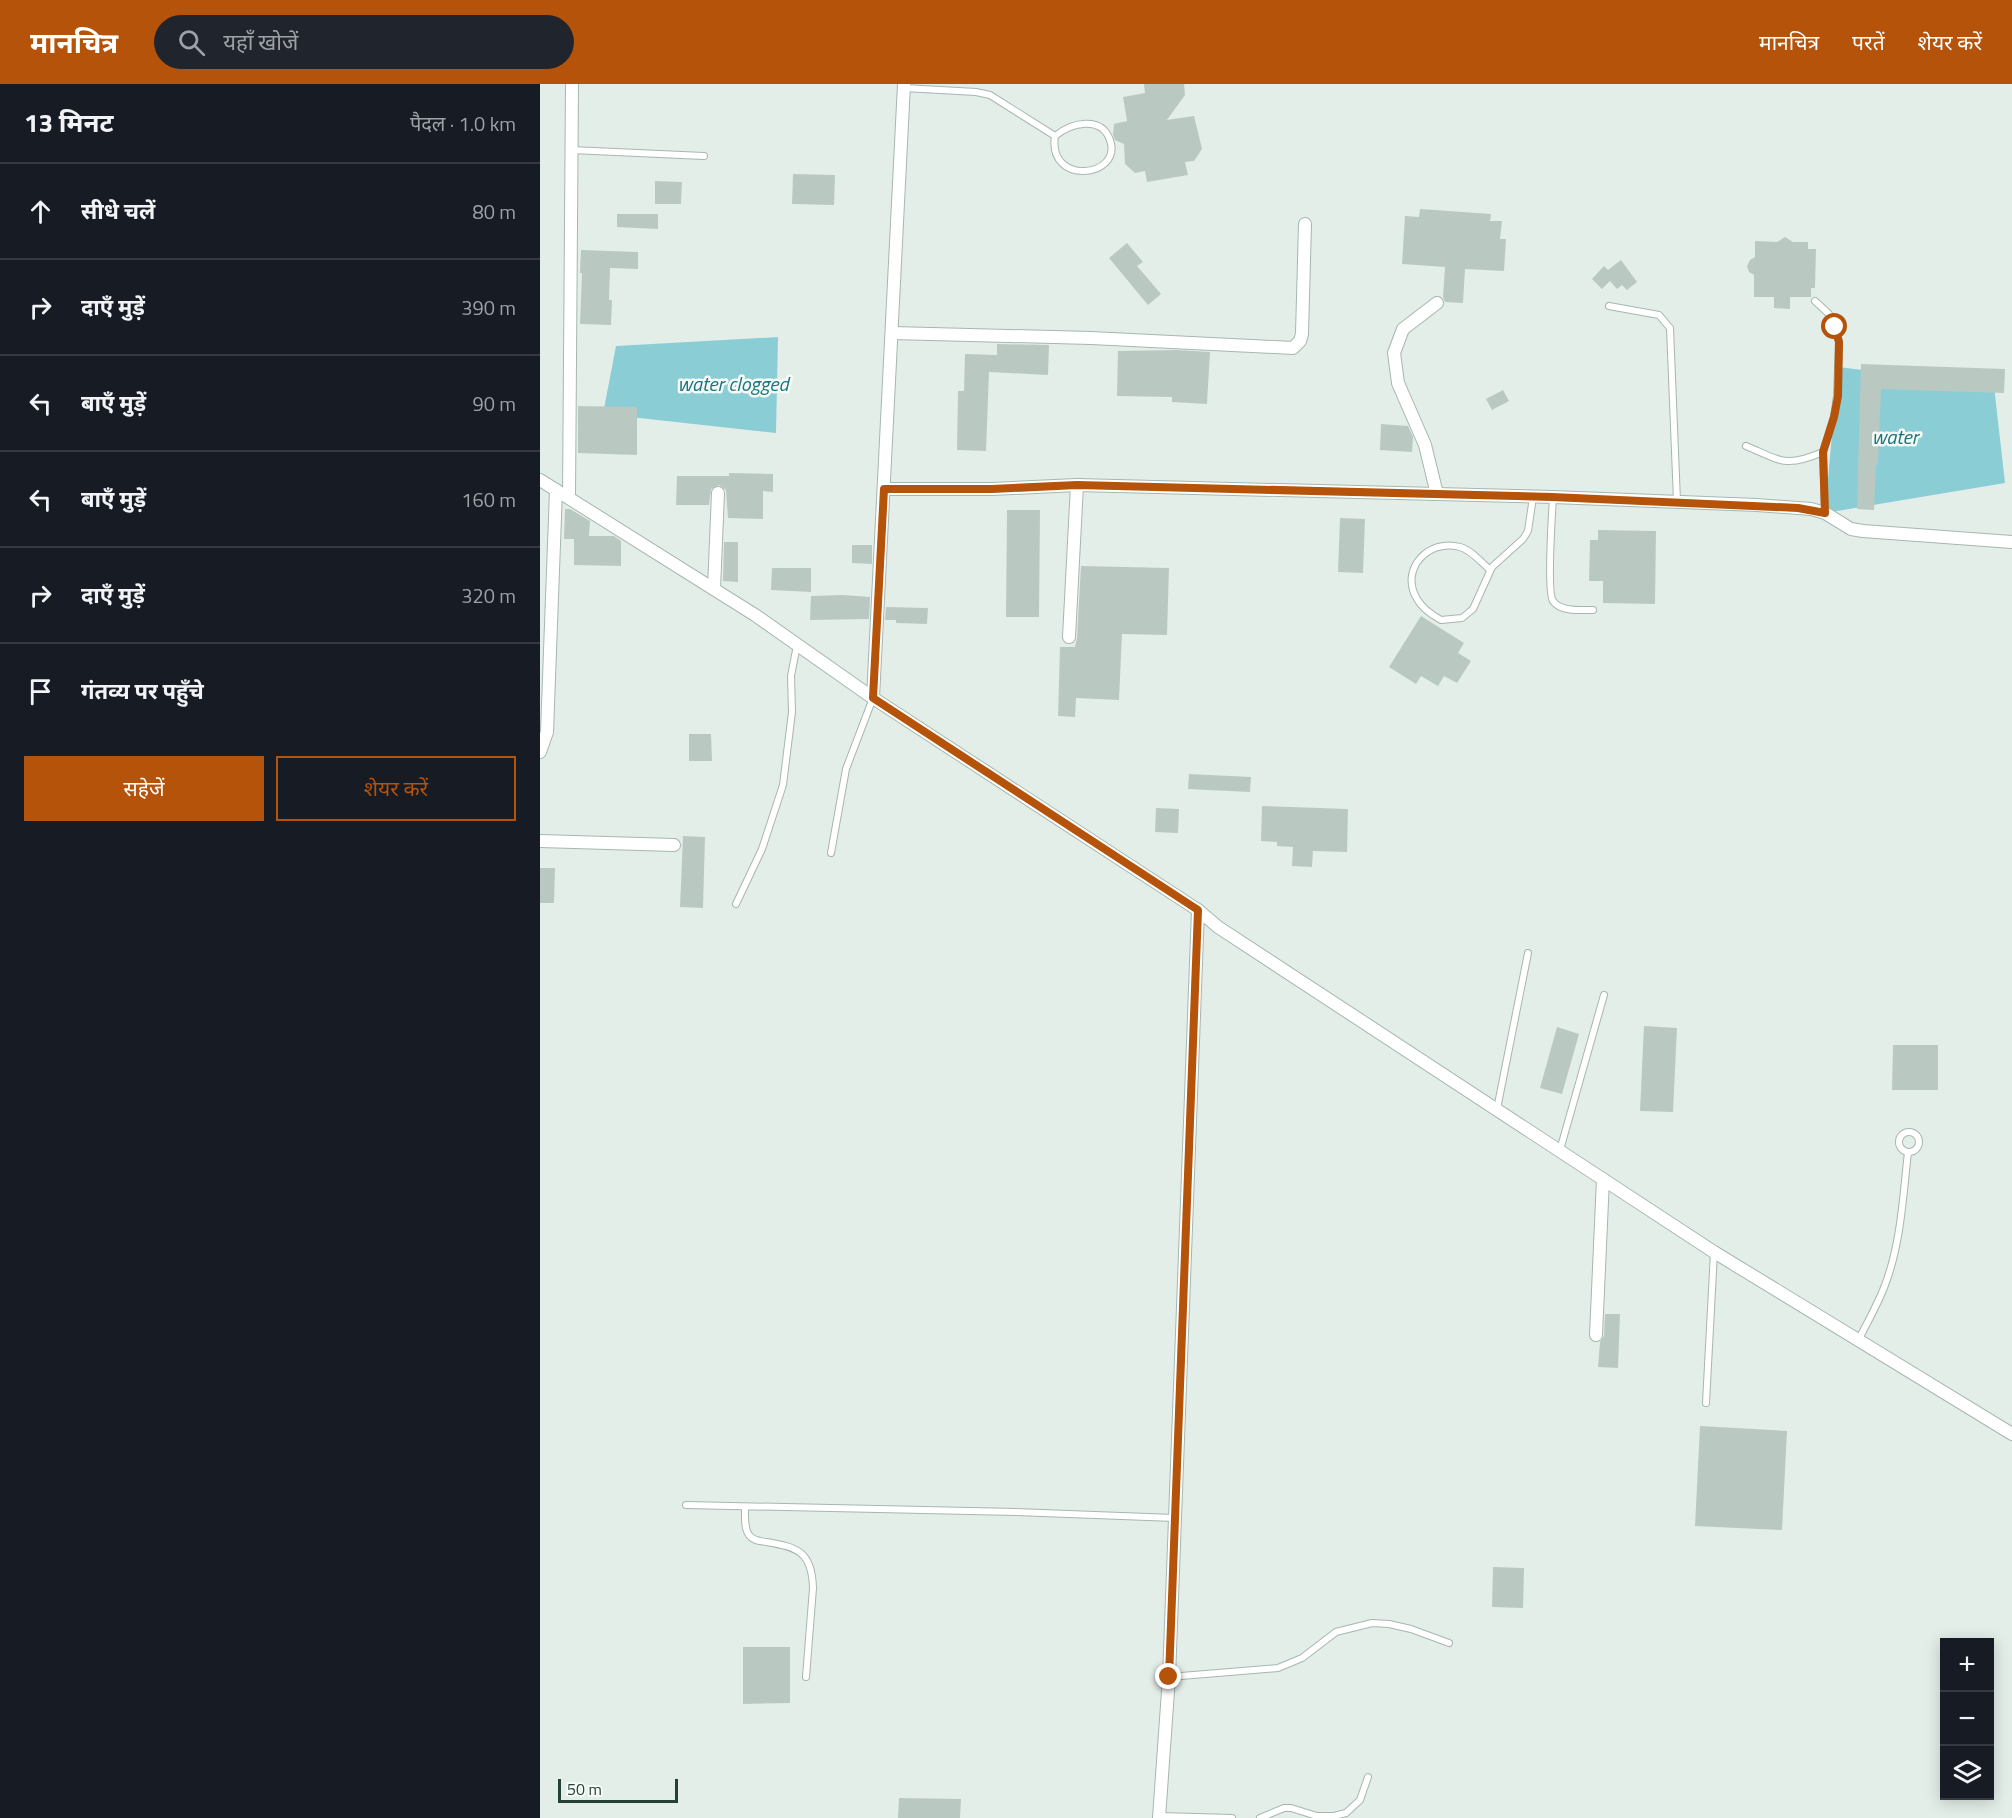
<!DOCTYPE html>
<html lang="hi">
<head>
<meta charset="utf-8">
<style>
	:root { --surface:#171b24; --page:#20242c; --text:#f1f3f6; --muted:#9ea1a6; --line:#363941; --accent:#b45309 }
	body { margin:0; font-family:"Titillium Web","Noto Sans Devanagari",sans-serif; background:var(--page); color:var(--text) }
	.controls { position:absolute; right:18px; bottom:18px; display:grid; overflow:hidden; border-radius:0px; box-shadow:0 3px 15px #0003 }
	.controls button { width:54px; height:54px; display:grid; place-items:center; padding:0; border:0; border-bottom:2px solid var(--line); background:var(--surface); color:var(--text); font:30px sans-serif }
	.scale { position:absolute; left:18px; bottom:15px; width:120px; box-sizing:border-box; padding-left:6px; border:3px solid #234137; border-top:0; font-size:16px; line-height:21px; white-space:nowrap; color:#234137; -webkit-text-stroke:4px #f5faf7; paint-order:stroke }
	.stop { position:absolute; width:18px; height:18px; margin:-14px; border:4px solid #b45309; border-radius:50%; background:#fff }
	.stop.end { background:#b45309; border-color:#fff; box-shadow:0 2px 6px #0008 }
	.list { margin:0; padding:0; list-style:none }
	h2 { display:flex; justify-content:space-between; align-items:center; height:78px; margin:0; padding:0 24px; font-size:26px }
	h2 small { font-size:20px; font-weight:400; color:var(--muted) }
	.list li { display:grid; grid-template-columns:39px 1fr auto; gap:18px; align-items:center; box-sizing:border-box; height:96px; padding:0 24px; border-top:2px solid var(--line) }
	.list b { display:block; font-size:22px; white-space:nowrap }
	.list em { font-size:20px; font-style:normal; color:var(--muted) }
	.actions { display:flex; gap:12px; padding:18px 24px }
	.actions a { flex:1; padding:14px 0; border:2px solid var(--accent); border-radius:0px; text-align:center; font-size:21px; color:var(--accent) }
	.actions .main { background:var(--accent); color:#fff }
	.icon { flex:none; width:33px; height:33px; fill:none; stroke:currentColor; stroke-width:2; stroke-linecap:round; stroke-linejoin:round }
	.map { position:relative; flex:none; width:1472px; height:1734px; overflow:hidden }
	header { display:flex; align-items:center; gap:36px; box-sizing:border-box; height:84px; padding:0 30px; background:var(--accent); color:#fff }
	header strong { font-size:28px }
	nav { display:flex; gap:33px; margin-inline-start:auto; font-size:21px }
	.search { width:420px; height:54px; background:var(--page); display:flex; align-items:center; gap:15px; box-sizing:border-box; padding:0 21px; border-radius:33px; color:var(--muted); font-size:22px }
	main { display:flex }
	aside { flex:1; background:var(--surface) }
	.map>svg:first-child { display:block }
</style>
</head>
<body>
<header>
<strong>मानचित्र</strong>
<div class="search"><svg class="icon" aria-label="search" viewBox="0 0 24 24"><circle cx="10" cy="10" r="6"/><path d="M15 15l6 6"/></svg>यहाँ खोजें</div>
<nav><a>मानचित्र</a><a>परतें</a><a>शेयर करें</a></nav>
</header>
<main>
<aside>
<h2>13 मिनट<small>पैदल · 1.0 km</small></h2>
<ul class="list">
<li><svg class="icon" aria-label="ahead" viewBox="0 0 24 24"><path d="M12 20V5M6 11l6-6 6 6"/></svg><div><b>सीधे चलें</b></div><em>80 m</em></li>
<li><svg class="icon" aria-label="right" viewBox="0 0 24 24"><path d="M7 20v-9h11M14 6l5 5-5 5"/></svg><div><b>दाएँ मुड़ें</b></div><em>390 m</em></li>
<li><svg class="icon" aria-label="left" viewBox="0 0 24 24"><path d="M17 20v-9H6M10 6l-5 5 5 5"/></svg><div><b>बाएँ मुड़ें</b></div><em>90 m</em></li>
<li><svg class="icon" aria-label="left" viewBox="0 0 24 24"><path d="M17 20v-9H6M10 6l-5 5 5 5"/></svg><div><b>बाएँ मुड़ें</b></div><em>160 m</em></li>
<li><svg class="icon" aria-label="right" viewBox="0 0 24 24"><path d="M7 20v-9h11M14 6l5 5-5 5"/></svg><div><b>दाएँ मुड़ें</b></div><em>320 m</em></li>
<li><svg class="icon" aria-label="arrive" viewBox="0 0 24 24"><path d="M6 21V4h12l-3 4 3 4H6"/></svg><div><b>गंतव्य पर पहुँचे</b></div></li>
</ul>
<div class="actions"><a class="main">सहेजें</a><a>शेयर करें</a></div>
</aside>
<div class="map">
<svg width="1472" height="1734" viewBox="0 0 1472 1734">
	<rect width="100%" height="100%" fill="#e4eee9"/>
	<g fill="#8bcdd5">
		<path d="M 238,253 L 236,349 L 63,330 L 76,262 Z"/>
		<path d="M 1298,283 L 1454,302 L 1465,399 L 1285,429 Z"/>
	</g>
	<g fill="#b9c9c2">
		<path d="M 604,0 L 644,0 L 645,11 L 627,36 L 654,32 L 662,65 L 654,77 L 645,78 L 648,91 L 607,98 L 605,87 L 595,89 L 585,80 L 584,60 L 575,56 L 573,51 L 574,40 L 587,37 L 583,13 L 605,9 Z"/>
		<path d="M 253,90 L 295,91 L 294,121 L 252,120 Z"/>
		<path d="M 115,97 L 142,98 L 141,120 L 115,120 Z"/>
		<path d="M 880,125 L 951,130 L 950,137 L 962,137 L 960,155 L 966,155 L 964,187 L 925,185 L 923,219 L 905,218 L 903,213 L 905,183 L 862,180 L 865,132 L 879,133 Z"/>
		<path d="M 77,130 L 118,130 L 118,145 L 77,143 Z"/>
		<path d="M 1245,153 L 1253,158 L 1268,158 L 1268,165 L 1276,165 L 1275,204 L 1271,204 L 1271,213 L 1250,213 L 1250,225 L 1234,224 L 1234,213 L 1214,213 L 1214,191 L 1209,188 L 1207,182 L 1210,176 L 1215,173 L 1215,157 L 1237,158 Z"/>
		<path d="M 587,159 L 603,178 L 597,182 L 621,210 L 608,221 L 569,174 Z"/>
		<path d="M 41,166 L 98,168 L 98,185 L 70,184 L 69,216 L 72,216 L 71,241 L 40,240 L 42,189 L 40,189 Z"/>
		<path d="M 1081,176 L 1097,198 L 1087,206 L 1082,201 L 1077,205 L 1070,197 L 1062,205 L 1052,195 L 1064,182 L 1068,186 Z"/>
		<path d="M 457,260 L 509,261 L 508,291 L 449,288 L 446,367 L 417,366 L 418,307 L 424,307 L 425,270 L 457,271 Z"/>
		<path d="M 636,266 L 670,268 L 667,320 L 632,318 L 632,313 L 577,312 L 578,267 Z"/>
		<path d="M 1321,280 L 1465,285 L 1464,309 L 1341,305 L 1338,381 L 1336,381 L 1334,426 L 1317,425 Z"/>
		<path d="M 963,306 L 969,317 L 952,326 L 946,315 Z"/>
		<path d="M 38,322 L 97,323 L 97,371 L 38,369 Z"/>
		<path d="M 841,340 L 868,342 L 873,353 L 872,368 L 840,366 Z"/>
		<path d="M 189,389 L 233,390 L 233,408 L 223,407 L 223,435 L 188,434 L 186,406 L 179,401 L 171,405 L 169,421 L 136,421 L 137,392 L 189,392 Z"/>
		<path d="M 25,425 L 30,425 L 50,437 L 49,452 L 74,452 L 81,457 L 81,482 L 34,481 L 34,455 L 24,455 Z"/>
		<path d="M 467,426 L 500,426 L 499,533 L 466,533 Z"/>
		<path d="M 800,434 L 825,435 L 823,489 L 798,488 Z"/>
		<path d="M 1058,446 L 1116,447 L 1115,520 L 1063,519 L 1063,497 L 1049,497 L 1050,456 L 1058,456 Z"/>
		<path d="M 184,458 L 198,458 L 198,498 L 183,497 Z"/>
		<path d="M 312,461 L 332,461 L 332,480 L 312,479 Z"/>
		<path d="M 541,482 L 629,484 L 627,551 L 582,550 L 579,616 L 536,614 L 535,633 L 518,632 L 520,563 L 535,563 L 537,554 Z"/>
		<path d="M 232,484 L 271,484 L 271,508 L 231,506 Z"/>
		<path d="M 303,511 L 330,513 L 329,535 L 270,536 L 271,512 Z"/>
		<path d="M 346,523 L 388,524 L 387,540 L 356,539 L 356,536 L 345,536 Z"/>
		<path d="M 881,532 L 924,559 L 918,569 L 931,577 L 917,599 L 904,592 L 898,602 L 881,592 L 876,600 L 849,583 Z"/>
		<path d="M 149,650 L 171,650 L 172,677 L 149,677 Z"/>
		<path d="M 649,690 L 711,693 L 710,708 L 648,705 Z"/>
		<path d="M 722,722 L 808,725 L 807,768 L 773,767 L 772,783 L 752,782 L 753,763 L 737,762 L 737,758 L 721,757 Z"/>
		<path d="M 616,724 L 639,725 L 638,749 L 615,748 Z"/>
		<path d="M 143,752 L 165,753 L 163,824 L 140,823 Z"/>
		<path d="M 0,784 L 15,784 L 14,819 L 0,819 Z"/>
		<path d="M 1104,942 L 1137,944 L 1133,1028 L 1100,1027 Z"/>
		<path d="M 1017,943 L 1039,950 L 1022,1010 L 1000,1004 Z"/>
		<path d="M 1353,961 L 1398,961 L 1398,1006 L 1352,1006 Z"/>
		<path d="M 1065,1230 L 1080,1230 L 1078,1284 L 1058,1283 L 1060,1258 L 1064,1252 Z"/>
		<path d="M 1160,1342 L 1247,1347 L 1242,1446 L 1155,1442 Z"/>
		<path d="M 953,1483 L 984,1484 L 983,1524 L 952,1523 Z"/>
		<path d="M 203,1563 L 250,1563 L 250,1619 L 203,1620 Z"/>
		<path d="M 359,1714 L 421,1715 L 420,1734 L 358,1734 Z"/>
	</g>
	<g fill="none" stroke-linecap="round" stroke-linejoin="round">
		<g stroke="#a6b7b0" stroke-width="8">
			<g id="service">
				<path d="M 364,4 L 436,8 L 450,11 L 515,52 C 507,102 583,94 570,56 C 561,31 531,39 515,52"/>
				<path d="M 31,66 L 164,72"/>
				<path d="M 1275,217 L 1289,230 L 1299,258 L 1297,312 L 1294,333 L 1283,368 L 1285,428"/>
				<path d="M 1069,222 L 1119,231 L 1130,244 L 1137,417"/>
				<path d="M 1206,362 C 1242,377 1245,384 1283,368"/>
				<path d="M 1013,413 C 1012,429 1007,508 1013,517 C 1020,528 1042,526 1053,526"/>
				<path d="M 950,486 C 941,478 931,466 920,463 C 889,454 859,485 877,515 C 882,524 892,531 901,536 L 922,534 L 933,525 L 952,483 L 983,455 L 988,447 L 993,413"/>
				<path d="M 291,769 L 306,685 L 333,614"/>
				<path d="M 196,820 L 222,765 L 243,701 L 252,628 L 251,592 L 257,561"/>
				<path d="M 957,1025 L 988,869"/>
				<circle cx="1369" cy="1058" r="10"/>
				<path d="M 1020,1066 L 1064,911"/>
				<path d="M 1319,1255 C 1328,1237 1338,1220 1345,1201 C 1361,1159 1363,1112 1368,1068"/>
				<path d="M 1166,1319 L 1174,1168"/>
				<path d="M 146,1421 L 476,1428 L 634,1434"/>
				<path d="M 205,1423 C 205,1432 204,1444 209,1451 C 213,1457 220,1457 226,1458 C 258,1463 272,1468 273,1504 L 266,1593"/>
				<path d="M 629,1593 L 738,1584 L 762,1574 L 796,1548 L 832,1539 L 849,1540 L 871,1545 L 909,1559"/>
				<path d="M 620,1732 L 692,1734"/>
				<path d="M 720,1734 L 744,1724 L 751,1724 L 777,1732 L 794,1732 L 806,1729 L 820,1716 L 828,1693"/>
			</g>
		</g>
		<g stroke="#a6b7b0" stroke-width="14">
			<g id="minor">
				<path d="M 352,249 L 551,254 L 753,264 L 760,257 L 762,250 L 765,140"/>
				<path d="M 0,396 L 215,531 L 333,614 L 658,826 L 678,843 L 1174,1168 L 1472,1350"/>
				<path d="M 344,405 L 452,405 L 537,401 L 1013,413 L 1217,421 L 1271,425 L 1285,429 L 1311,445 L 1323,447 L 1472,458"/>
				<path d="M 897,410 L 885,361 L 858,299 L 854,269 L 863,245 L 897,219"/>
				<path d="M 29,414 L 32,0"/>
				<path d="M 174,505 L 178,409"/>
				<path d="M 529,553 L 537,401"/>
				<path d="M 333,614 L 364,0"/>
				<path d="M 0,668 L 7,648 L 16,406"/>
				<path d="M 0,757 L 134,761"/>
				<path d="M 1056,1251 L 1063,1095"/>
				<path d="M 619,1734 L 629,1593 L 658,826"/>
			</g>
		</g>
		<use href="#service" stroke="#fff" stroke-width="6"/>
		<use href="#minor" stroke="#fff" stroke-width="12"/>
	</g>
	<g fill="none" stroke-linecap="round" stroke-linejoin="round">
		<path stroke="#b45309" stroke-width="8" d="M 629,1593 L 658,826 L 333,614 L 344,405 L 452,405 L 537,401 L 1012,413 L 1258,424 L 1285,429 L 1283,368 L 1294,333 L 1298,312 L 1299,258 L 1295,243"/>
	</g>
	<g text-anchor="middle" stroke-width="5" stroke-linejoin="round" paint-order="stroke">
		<g font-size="20" font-style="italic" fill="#1a7580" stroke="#f5faf7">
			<text x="193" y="307">water clogged</text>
			<text x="1355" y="360">water</text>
		</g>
	</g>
</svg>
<div class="controls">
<button>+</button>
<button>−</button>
<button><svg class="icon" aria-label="layers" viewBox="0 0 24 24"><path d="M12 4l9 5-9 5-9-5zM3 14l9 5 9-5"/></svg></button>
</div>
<div class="scale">50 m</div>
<div class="stop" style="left:1295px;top:243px"></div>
<div class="stop end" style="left:629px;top:1593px"></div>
</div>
</main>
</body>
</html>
